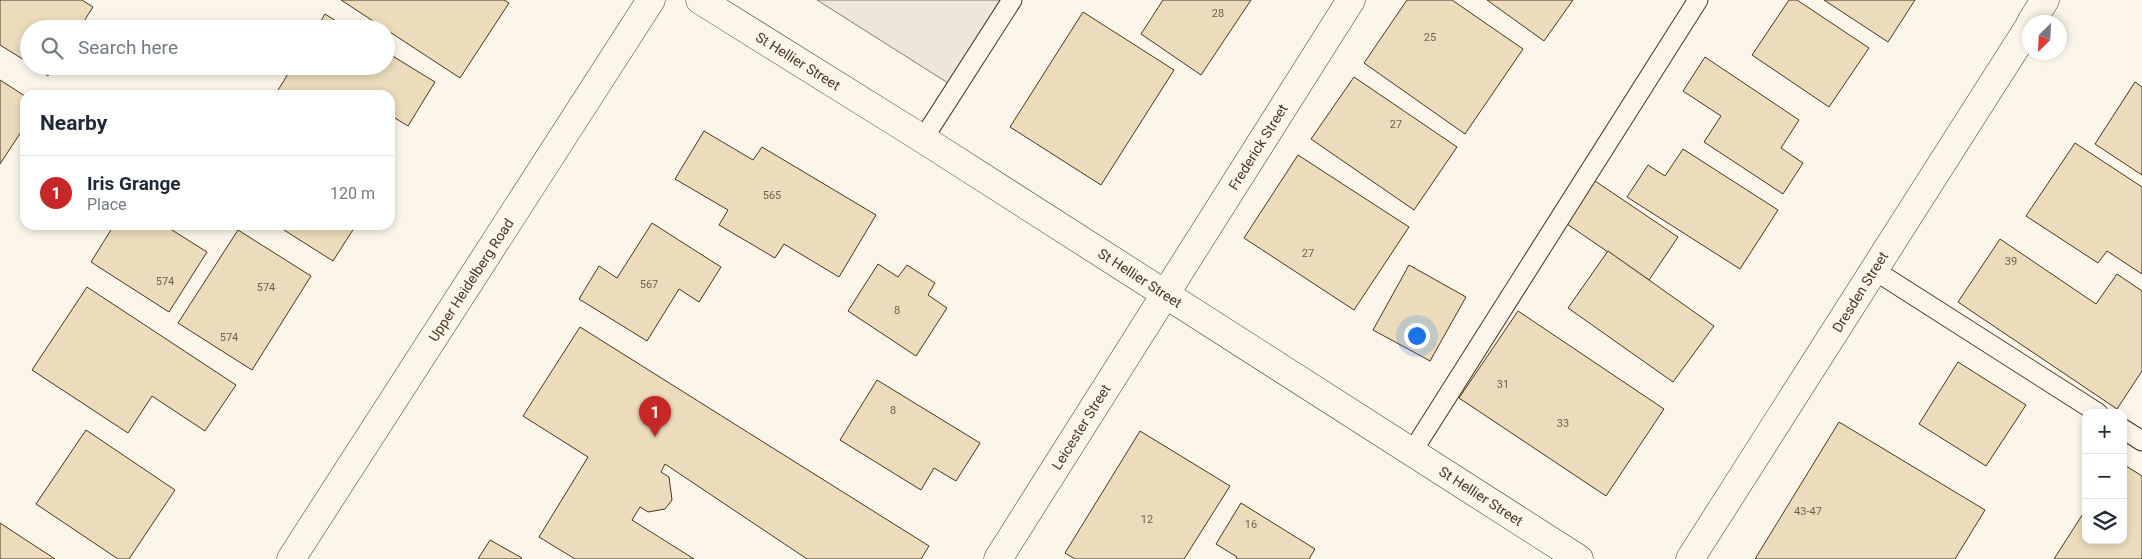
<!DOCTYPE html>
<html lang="en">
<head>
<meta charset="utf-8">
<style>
	:root { --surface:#fff; --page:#f2f2f3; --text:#1f2937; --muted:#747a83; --line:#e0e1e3; --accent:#c62828 }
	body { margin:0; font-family:Roboto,sans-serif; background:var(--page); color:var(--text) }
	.controls { position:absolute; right:15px; bottom:15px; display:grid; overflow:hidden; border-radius:10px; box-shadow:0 2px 8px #0003 }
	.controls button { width:45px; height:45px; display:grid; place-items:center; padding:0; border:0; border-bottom:1px solid var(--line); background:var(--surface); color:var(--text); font:25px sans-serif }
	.compass { position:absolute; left:2022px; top:15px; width:45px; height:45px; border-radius:50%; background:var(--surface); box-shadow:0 2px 8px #0003; rotate:204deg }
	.you { position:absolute; left:1416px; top:335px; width:18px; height:18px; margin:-12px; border:4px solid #fff; border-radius:50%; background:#1a73e8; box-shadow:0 0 0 8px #1a73e833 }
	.badge { display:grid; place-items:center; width:32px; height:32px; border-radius:50%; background:var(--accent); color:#fff; font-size:16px; font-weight:700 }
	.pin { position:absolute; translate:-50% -41px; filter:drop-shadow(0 1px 2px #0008) }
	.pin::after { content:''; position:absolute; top:26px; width:18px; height:15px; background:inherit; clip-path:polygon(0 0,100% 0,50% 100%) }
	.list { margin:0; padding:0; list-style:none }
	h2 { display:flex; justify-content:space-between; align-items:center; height:65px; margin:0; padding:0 20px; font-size:21px }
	h2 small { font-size:16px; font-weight:400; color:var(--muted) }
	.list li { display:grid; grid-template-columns:32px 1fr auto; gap:15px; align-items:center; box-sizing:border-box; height:75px; padding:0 20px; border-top:1px solid var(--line) }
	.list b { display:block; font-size:19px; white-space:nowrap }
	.list p { margin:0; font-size:16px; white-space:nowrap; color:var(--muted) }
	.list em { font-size:16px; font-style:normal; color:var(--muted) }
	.icon { flex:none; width:28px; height:28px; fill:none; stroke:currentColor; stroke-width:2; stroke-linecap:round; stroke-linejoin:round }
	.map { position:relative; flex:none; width:2142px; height:559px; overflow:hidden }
	.search { position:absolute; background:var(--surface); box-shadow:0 2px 8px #0003; left:20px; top:20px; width:375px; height:55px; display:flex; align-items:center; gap:12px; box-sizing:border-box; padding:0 18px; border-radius:28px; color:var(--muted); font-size:19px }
	.panel { position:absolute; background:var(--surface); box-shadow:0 2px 8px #0003; left:20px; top:90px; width:375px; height:140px; border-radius:15px }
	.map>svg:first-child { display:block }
</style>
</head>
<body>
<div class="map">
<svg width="2142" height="559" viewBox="0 0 2142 559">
	<rect width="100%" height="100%" fill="#fbf6e9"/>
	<path fill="#ede7d9" stroke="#887966" d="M 817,0 L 1000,0 L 948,83 Z"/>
	<g fill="#ecdcbc" stroke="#4a3520">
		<path d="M 0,0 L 82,0 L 93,7 L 79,29 L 29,29 L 29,63 L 0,45 Z"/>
		<path d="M 341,0 L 504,0 L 509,3 L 460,78 Z"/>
		<path d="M 1163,0 L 1251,0 L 1201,75 L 1141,34 Z"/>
		<path d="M 1407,0 L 1452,0 L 1523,49 L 1465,134 L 1364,63 Z"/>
		<path d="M 1487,0 L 1573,0 L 1544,41 Z"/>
		<path d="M 1789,0 L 1797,0 L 1869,48 L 1829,107 L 1752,55 Z"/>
		<path d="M 1824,0 L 1915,0 L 1888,42 Z"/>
		<path d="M 1083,12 L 1174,70 L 1101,185 L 1010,127 Z"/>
		<path d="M 325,14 L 349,29 L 316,29 Z"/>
		<path d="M 386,52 L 435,82 L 408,126 L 390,115 L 390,95 L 275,95 L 293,66 L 386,66 Z"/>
		<path d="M 1705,57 L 1799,120 L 1781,148 L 1803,163 L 1783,194 L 1704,142 L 1721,116 L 1683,91 Z"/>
		<path d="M 33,66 L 54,66 L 48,76 Z"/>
		<path d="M 1354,77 L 1457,147 L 1414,210 L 1311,139 Z"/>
		<path d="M 0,80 L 25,96 L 25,126 L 0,164 Z"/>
		<path d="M 2135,82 L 2142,87 L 2142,175 L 2095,144 Z"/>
		<path d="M 704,131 L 753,160 L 762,147 L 876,215 L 839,277 L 784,244 L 775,258 L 719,225 L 728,210 L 675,179 Z"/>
		<path d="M 2075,143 L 2142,187 L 2142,274 L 2107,251 L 2098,263 L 2026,216 Z"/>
		<path d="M 1683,149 L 1778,210 L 1740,269 L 1627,197 L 1648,165 L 1665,176 Z"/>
		<path d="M 1298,155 L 1409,227 L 1354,310 L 1244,238 Z"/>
		<path d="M 1595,181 L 1678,237 L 1649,280 L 1567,224 Z"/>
		<path d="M 652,223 L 721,267 L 699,302 L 679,289 L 647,341 L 579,299 L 599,266 L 617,278 Z"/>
		<path d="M 114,225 L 164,225 L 207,252 L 169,312 L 91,262 Z"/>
		<path d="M 276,225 L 356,225 L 333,261 Z"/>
		<path d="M 238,230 L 311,276 L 252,370 L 178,323 Z"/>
		<path d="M 2000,239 L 2096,304 L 2117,274 L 2142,291 L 2142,371 L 2117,409 L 1958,302 Z"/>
		<path d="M 1608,251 L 1714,326 L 1673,382 L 1568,308 Z"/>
		<path d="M 878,264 L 898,277 L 907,265 L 935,283 L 928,295 L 947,308 L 916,356 L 848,311 Z"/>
		<path d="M 1409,265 L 1466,297 L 1430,361 L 1373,330 Z"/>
		<path d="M 87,287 L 236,385 L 205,431 L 152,396 L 128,433 L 32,370 Z"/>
		<path d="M 1518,311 L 1664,409 L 1606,496 L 1459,398 Z"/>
		<path d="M 580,327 L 929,546 L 921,559 L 807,559 L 665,464 L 661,472 L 669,477 L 672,500 L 665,509 L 648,512 L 640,507 L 632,520 L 694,559 L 575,559 L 539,537 L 588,457 L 523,416 Z"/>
		<path d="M 1958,362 L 2026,405 L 1986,466 L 1919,424 Z"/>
		<path d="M 877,380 L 980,443 L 956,481 L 934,468 L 921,490 L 840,440 Z"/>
		<path d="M 1839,422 L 1985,510 L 1955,559 L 1755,559 Z"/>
		<path d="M 86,430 L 175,490 L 129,559 L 118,559 L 36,504 Z"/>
		<path d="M 1140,431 L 1230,486 L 1184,559 L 1075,559 L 1065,553 Z"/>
		<path d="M 2123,464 L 2142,476 L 2142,559 L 2054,559 L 2086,509 L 2086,540 L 2123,540 Z"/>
		<path d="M 1241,503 L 1315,549 L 1309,559 L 1236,559 L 1237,557 L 1216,544 Z"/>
		<path d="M 0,523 L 55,559 L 0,559 Z"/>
		<path d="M 490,540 L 522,558 L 521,559 L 478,559 Z"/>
	</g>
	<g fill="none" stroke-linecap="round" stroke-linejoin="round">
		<g stroke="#4a3520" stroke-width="21">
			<g id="lane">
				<path d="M 923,139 L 1012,0"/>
				<path d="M 1874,270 L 2098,413"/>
				<path d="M 2123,429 L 2142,441"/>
				<path d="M 1412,452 L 1698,0"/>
			</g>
		</g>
		<g stroke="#4a3520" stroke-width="29">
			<g id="street">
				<path d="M 700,0 L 923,139 L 1579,559"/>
				<path d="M 2031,22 L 2045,0"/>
				<path d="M 998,559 L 1351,0"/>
				<path d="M 1690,559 L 2030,25"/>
			</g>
		</g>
		<g stroke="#4a3520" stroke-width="29">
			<path id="secondary" d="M 291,559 L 651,0"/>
		</g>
		<use href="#lane" stroke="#fbf6e9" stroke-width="19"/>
		<use href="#street" stroke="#fbf6e9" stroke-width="28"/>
		<use href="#secondary" stroke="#fbf6e9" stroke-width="28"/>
	</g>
	<g text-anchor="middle" stroke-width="4" stroke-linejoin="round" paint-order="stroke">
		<g font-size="11" fill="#725f47">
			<text x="1218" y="17">28</text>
			<text x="1430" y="41">25</text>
			<text x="1396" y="128">27</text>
			<text x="772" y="199">565</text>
			<text x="1308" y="257">27</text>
			<text x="2011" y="265">39</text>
			<text x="165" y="285">574</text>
			<text x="649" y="288">567</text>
			<text x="266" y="291">574</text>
			<text x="897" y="314">8</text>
			<text x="229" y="341">574</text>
			<text x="1503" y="388">31</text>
			<text x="893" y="414">8</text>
			<text x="1563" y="427">33</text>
			<text x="1808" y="515">43-47</text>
			<text x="1147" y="523">12</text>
			<text x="1251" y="528">16</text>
		</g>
		<g font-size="14" fill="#4a3520" stroke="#fbf6e9">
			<text transform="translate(798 61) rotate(32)" y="5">St Hellier Street</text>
			<text transform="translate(1258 147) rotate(-58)" y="5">Frederick Street</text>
			<text transform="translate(1140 278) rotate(33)" y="5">St Hellier Street</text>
			<text transform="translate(471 280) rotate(-57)" y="5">Upper Heidelberg Road</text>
			<text transform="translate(1860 292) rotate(-58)" y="5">Dresden Street</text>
			<text transform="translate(1081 427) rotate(-58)" y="5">Leicester Street</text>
			<text transform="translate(1481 496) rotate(33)" y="5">St Hellier Street</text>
		</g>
	</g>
</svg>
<div class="controls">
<button>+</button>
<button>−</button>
<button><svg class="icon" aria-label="layers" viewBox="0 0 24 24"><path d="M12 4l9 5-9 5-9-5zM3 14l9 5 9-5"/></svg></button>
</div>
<svg class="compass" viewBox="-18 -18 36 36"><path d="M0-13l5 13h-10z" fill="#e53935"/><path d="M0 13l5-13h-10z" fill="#747a83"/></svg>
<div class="you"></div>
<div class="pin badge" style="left:655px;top:437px">1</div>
<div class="search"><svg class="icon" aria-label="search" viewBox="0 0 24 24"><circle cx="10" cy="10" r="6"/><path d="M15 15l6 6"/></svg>Search here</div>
<section class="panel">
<h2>Nearby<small></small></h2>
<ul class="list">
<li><span class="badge">1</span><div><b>Iris Grange</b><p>Place</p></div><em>120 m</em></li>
</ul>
</section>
</div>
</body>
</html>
